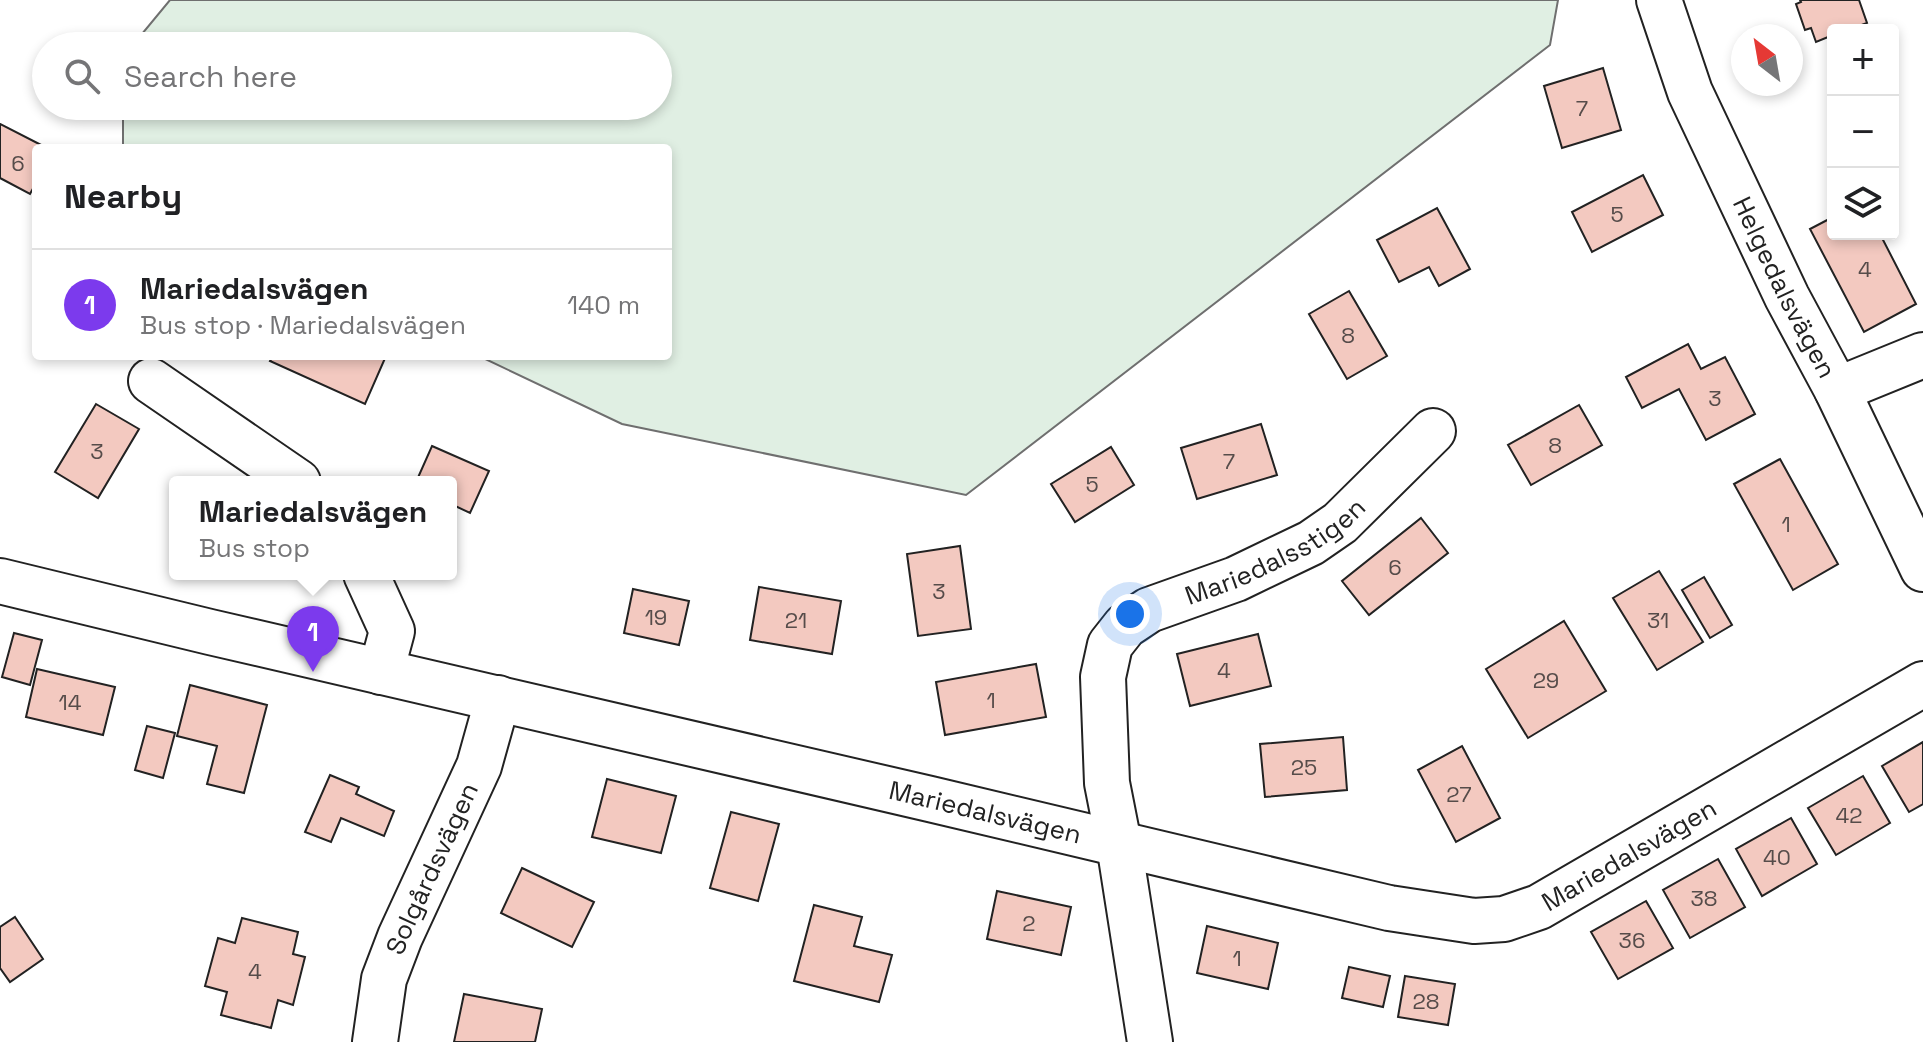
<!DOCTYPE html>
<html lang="en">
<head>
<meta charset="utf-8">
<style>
	:root { --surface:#fff; --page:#f6f6f6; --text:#202124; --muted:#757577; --line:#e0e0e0; --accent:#7c3aed }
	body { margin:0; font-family:"Space Grotesk",sans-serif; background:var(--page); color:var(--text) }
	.controls { position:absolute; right:24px; top:24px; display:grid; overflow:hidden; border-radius:8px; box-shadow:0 4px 12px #0003 }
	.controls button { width:72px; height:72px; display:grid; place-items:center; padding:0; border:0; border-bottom:2px solid var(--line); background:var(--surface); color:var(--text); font:40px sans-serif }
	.compass { position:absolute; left:1731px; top:24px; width:72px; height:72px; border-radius:50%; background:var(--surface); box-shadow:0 4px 12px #0003; rotate:329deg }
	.you { position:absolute; left:1130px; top:614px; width:28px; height:28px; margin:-20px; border:6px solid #fff; border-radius:50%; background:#1a73e8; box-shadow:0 0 0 12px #1a73e833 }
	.badge { display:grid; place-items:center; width:52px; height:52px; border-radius:50%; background:var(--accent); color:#fff; font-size:26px; font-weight:700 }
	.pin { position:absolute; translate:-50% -66px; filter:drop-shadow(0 2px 4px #0008) }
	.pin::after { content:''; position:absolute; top:42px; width:28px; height:24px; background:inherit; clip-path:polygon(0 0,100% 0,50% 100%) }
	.popup { position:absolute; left:169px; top:476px; width:288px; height:104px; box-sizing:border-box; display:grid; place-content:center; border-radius:8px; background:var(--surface); filter:drop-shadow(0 2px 6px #0005); font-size:26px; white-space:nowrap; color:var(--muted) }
	.popup b { font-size:30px; color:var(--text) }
	.popup::after { content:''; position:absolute; left:50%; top:100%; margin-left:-16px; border:16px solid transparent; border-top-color:var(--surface) }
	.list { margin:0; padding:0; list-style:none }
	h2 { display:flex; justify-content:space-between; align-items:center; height:104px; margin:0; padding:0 32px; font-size:34px }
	h2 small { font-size:26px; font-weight:400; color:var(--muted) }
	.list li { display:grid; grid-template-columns:52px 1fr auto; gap:24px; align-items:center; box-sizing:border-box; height:112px; padding:0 32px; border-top:2px solid var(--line) }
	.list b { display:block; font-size:30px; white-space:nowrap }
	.list p { margin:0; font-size:26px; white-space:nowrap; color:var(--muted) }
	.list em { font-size:26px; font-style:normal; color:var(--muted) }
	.icon { flex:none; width:44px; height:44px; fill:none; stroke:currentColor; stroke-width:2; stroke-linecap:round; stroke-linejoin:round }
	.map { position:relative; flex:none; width:1923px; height:1042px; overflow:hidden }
	.search { position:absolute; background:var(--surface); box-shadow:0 4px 12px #0003; left:32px; top:32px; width:640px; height:88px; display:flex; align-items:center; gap:20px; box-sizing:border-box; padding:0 28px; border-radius:44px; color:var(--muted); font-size:30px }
	.panel { position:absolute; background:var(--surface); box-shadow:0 4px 12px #0003; left:32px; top:144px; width:640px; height:216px; border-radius:8px }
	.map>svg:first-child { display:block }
</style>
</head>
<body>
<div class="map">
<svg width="1923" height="1042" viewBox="0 0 1923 1042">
	<rect width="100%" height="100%" fill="#fff"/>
	<path fill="#e0efe3" stroke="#6f6f6f" stroke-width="2" d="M 170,0 L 1558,0 L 1550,45 L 966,495 L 622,424 L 479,356 L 668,356 L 668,148 L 123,148 L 123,106 L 658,106 L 658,46 L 132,46 Z"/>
	<g fill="#f3c9c0" stroke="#222" stroke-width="2">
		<path d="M 1800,0 L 1859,0 L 1867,23 L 1848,30 L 1833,30 L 1833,35 L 1816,42 L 1811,28 L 1805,30 L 1796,4 L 1801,2 Z"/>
		<path d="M 1603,68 L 1621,130 L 1562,148 L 1544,86 Z"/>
		<path d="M 0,124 L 47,148 L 36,148 L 36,183 L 30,194 L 0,178 Z"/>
		<path d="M 1643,175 L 1663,215 L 1592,252 L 1572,212 Z"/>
		<path d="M 1437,208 L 1470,269 L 1439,286 L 1429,267 L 1399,282 L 1377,240 Z"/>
		<path d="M 1833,217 L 1833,234 L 1880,234 L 1916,304 L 1864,332 L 1810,229 Z"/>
		<path d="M 1349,291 L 1387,356 L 1347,379 L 1309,314 Z"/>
		<path d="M 1688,344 L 1701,369 L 1725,357 L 1755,414 L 1706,440 L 1679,389 L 1642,408 L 1626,377 Z"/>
		<path d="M 273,356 L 386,356 L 365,404 L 270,361 Z"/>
		<path d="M 96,404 L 139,429 L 98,498 L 55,472 Z"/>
		<path d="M 1579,405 L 1602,445 L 1531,485 L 1508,445 Z"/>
		<path d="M 1261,424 L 1277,475 L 1197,499 L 1181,448 Z"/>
		<path d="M 432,446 L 489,471 L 470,513 L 451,504 L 451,482 L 416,482 Z"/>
		<path d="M 1111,447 L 1134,485 L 1075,522 L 1051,484 Z"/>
		<path d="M 1780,459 L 1838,564 L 1793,590 L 1734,484 Z"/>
		<path d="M 1421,518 L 1448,553 L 1369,615 L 1342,581 Z"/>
		<path d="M 960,546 L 971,629 L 918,636 L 907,554 Z"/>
		<path d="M 1659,571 L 1703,642 L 1657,670 L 1613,598 Z"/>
		<path d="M 1704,577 L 1732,625 L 1710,638 L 1682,590 Z"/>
		<path d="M 759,587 L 841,601 L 832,654 L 750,640 Z"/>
		<path d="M 633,589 L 689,601 L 679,645 L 624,633 Z"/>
		<path d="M 1564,621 L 1606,691 L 1528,738 L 1486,669 Z"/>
		<path d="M 14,633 L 42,640 L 30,685 L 2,677 Z"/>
		<path d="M 1258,634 L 1271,686 L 1190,706 L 1177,654 Z"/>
		<path d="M 1036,664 L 1046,717 L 945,735 L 936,682 Z"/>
		<path d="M 37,669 L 115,687 L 103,735 L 26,717 Z"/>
		<path d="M 190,685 L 267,705 L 244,793 L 207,784 L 217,746 L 177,736 Z"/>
		<path d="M 147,726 L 175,733 L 163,778 L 135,770 Z"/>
		<path d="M 1343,737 L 1347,790 L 1265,797 L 1260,744 Z"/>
		<path d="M 1923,742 L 1923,804 L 1909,812 L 1882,766 Z"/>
		<path d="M 1462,746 L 1500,818 L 1456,842 L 1418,770 Z"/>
		<path d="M 330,775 L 359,787 L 356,794 L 394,811 L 384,836 L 341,818 L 331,842 L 305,832 Z"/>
		<path d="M 1863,776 L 1890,823 L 1836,855 L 1808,808 Z"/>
		<path d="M 607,779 L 676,796 L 661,853 L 592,837 Z"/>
		<path d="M 731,812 L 779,824 L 758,901 L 710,888 Z"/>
		<path d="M 1791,818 L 1817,864 L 1762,896 L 1736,849 Z"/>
		<path d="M 1718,859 L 1745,907 L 1690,938 L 1663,890 Z"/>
		<path d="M 522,868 L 594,902 L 572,947 L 501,913 Z"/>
		<path d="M 997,891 L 1071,907 L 1061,955 L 987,939 Z"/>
		<path d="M 1646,901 L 1673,948 L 1618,979 L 1591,932 Z"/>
		<path d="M 814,905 L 862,917 L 854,946 L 892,955 L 879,1002 L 794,981 Z"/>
		<path d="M 15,917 L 43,959 L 10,982 L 0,968 L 0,927 Z"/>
		<path d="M 242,918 L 298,932 L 293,954 L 305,957 L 293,1005 L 278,1000 L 271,1028 L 221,1015 L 227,992 L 205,986 L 218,938 L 235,943 Z"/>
		<path d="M 1207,926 L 1278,943 L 1268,989 L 1197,973 Z"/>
		<path d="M 1349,967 L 1390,976 L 1383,1007 L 1342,998 Z"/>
		<path d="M 1405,976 L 1455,984 L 1448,1025 L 1398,1017 Z"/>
		<path d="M 464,994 L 542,1009 L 535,1042 L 454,1042 Z"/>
	</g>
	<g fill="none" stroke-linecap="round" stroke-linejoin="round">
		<g stroke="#222" stroke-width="48">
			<g id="minor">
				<path id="s1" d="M 1659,0 L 1690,92 L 1787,297 L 1837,390 L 1923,569"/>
				<path d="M 151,381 L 298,482"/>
				<path d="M 1837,390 L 1923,355"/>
				<path d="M 366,574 L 392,631 L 381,672"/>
				<path id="s2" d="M 0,581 L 210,632 L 930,799 L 1389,908 L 1474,921 L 1504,919 L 1539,907 L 1923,684"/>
				<path id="s3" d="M 375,1042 L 384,979 L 400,937 L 479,766 L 498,698"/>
				<path id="s4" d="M 1150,1042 L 1119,844 L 1107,783 L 1103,677 L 1110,645 L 1125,626 L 1149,610 L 1236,579 L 1311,543 L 1340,523 L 1433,431"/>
			</g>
		</g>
		<use href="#minor" stroke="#fff" stroke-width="44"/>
	</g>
	<g text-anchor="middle" stroke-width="6" stroke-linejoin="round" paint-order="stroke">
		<g font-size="22" fill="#564c4a">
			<text x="1582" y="116">7</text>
			<text x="18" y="171">6</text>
			<text x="1617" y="222">5</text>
			<text x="1865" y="277">4</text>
			<text x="1348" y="343">8</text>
			<text x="1715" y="406">3</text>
			<text x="1555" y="453">8</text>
			<text x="97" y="459">3</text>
			<text x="1229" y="469">7</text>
			<text x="1092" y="492">5</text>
			<text x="1786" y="532">1</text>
			<text x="1395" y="575">6</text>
			<text x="939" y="599">3</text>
			<text x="656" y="625">19</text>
			<text x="796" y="628">21</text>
			<text x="1658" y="628">31</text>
			<text x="1224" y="678">4</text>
			<text x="1546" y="688">29</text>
			<text x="991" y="708">1</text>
			<text x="70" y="710">14</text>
			<text x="1304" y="775">25</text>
			<text x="1459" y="802">27</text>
			<text x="1849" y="823">42</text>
			<text x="1777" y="865">40</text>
			<text x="1704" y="906">38</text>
			<text x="1029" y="931">2</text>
			<text x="1632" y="948">36</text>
			<text x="1237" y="966">1</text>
			<text x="255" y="979">4</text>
			<text x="1426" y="1009">28</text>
		</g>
		<g font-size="26" fill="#222" stroke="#fff">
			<text dy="9" stroke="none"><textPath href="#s1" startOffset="314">Helgedalsvägen</textPath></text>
			<text dy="9" stroke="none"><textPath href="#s4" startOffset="594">Mariedalsstigen</textPath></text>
			<text dy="9" stroke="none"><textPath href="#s2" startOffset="1012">Mariedalsvägen</textPath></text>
			<text dy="9" stroke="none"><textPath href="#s2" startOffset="1684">Mariedalsvägen</textPath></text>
			<text dy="9" stroke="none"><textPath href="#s3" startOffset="184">Solgårdsvägen</textPath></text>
		</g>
	</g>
</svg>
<div class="controls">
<button>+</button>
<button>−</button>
<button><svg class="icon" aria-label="layers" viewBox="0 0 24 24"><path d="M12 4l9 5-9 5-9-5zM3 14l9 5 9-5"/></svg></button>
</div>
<svg class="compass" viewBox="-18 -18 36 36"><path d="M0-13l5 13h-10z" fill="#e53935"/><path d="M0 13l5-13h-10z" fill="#757577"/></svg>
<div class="you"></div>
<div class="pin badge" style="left:313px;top:672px">1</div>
<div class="popup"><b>Mariedalsvägen</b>Bus stop</div>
<div class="search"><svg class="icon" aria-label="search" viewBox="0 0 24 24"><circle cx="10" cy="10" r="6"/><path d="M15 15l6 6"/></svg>Search here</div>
<section class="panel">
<h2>Nearby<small></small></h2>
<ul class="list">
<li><span class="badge">1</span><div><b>Mariedalsvägen</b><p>Bus stop · Mariedalsvägen</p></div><em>140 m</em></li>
</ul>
</section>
</div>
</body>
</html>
